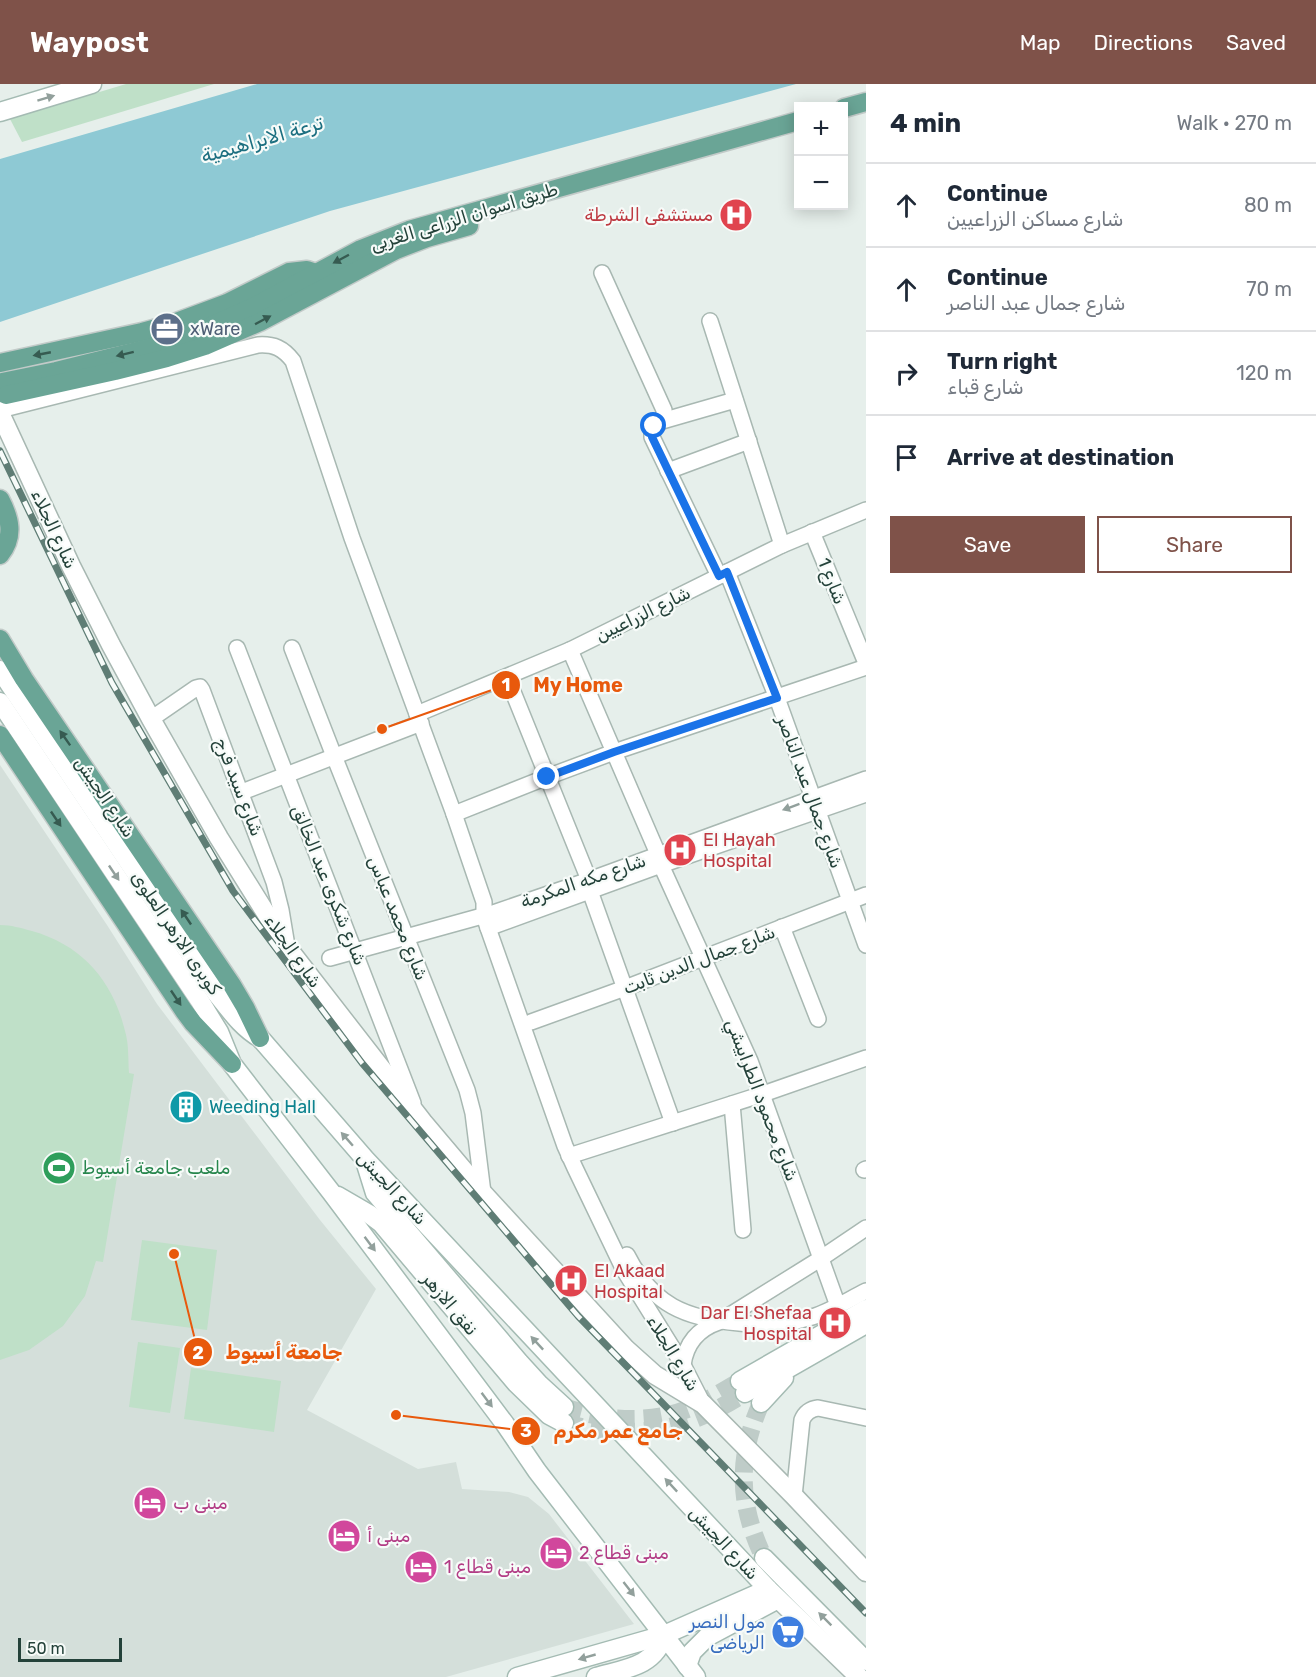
<!DOCTYPE html>
<html lang="en">
<head>
<meta charset="utf-8">
<style>
	:root { --surface:#fff; --page:#f2f2f3; --text:#1f2937; --muted:#747a83; --line:#e0e1e3; --accent:#7f5249 }
	body { margin:0; font-family:Rubik,Vazirmatn,sans-serif; background:var(--page); color:var(--text) }
	.controls { position:absolute; right:18px; top:18px; display:grid; overflow:hidden; border-radius:0px; box-shadow:0 3px 15px #0003 }
	.controls button { width:54px; height:54px; display:grid; place-items:center; padding:0; border:0; border-bottom:2px solid var(--line); background:var(--surface); color:var(--text); font:30px sans-serif }
	.scale { position:absolute; left:18px; bottom:15px; width:104px; box-sizing:border-box; padding-left:6px; border:3px solid #24423a; border-top:0; font-size:16px; line-height:21px; white-space:nowrap; color:#24423a; -webkit-text-stroke:4px #f7fbf9; paint-order:stroke }
	.stop { position:absolute; width:18px; height:18px; margin:-14px; border:4px solid #1a73e8; border-radius:50%; background:#fff }
	.stop.end { background:#1a73e8; border-color:#fff; box-shadow:0 2px 6px #0008 }
	.list { margin:0; padding:0; list-style:none }
	h2 { display:flex; justify-content:space-between; align-items:center; height:78px; margin:0; padding:0 24px; font-size:26px }
	h2 small { font-size:20px; font-weight:400; color:var(--muted) }
	.list li { display:grid; grid-template-columns:39px 1fr auto; gap:18px; align-items:center; box-sizing:border-box; height:84px; padding:0 24px; border-top:2px solid var(--line) }
	.list b { display:block; font-size:22px; white-space:nowrap }
	.list p { margin:0; font-size:20px; white-space:nowrap; color:var(--muted) }
	.list em { font-size:20px; font-style:normal; color:var(--muted) }
	.actions { display:flex; gap:12px; padding:18px 24px }
	.actions a { flex:1; padding:14px 0; border:2px solid var(--accent); border-radius:0px; text-align:center; font-size:21px; color:var(--accent) }
	.actions .main { background:var(--accent); color:#fff }
	.icon { flex:none; width:33px; height:33px; fill:none; stroke:currentColor; stroke-width:2; stroke-linecap:round; stroke-linejoin:round }
	.map { position:relative; flex:none; width:866px; height:1593px; overflow:hidden }
	header { display:flex; align-items:center; gap:36px; box-sizing:border-box; height:84px; padding:0 30px; background:var(--accent); color:#fff }
	header strong { font-size:28px }
	nav { display:flex; gap:33px; margin-inline-start:auto; font-size:21px }
	main { display:flex }
	aside { flex:1; background:var(--surface) }
	.map>svg:first-child { display:block }
</style>
</head>
<body>
<header>
<strong>Waypost</strong>
<nav><a>Map</a><a>Directions</a><a>Saved</a></nav>
</header>
<main>
<div class="map">
<svg width="866" height="1593" viewBox="0 0 866 1593">
	<rect width="100%" height="100%" fill="#e6efeb"/>
	<path fill="#d4dfda" d="M 0,681 L 107,841 L 157,920 L 320,1136 L 376,1205 L 307,1326 L 418,1385 L 456,1378 L 462,1405 L 509,1408 L 528,1413 L 549,1430 L 634,1540 L 446,1593 L 0,1593 Z"/>
	<g fill="#bfe0c8">
		<path d="M 126,0 L 214,0 L 22,58 L 10,35 Z"/>
		<path d="M 0,841 C 11,841 21,844 32,847 C 82,861 113,897 125,947 C 129,960 128,975 129,989 L 134,990 L 103,1178 L 96,1177 L 85,1212 L 63,1242 L 29,1266 L 0,1276 Z"/>
		<path d="M 142,1156 L 217,1166 L 207,1246 L 131,1236 Z"/>
		<path d="M 138,1258 L 180,1264 L 170,1329 L 129,1323 Z"/>
		<path d="M 191,1284 L 281,1297 L 274,1348 L 184,1335 Z"/>
	</g>
	<path fill="#8ec9d4" d="M 257,0 L 796,0 L 330,127 L 0,238 L 0,75 Z"/>
	<g fill="none" stroke-linecap="round" stroke-linejoin="round">
		<g stroke="#bfccc8" stroke-width="18" stroke-dasharray="18 9" stroke-linecap="butt">
			<path d="M 761,1319 C 737,1374 738,1420 764,1474"/>
			<path d="M 564,1323 C 608,1338 656,1341 699,1320 C 713,1313 727,1305 740,1297"/>
			<path d="M 564,1339 C 634,1357 684,1348 745,1309"/>
		</g>
		<g stroke="#a8b8b2" stroke-width="18">
			<g id="minor">
				<path d="M 602,189 L 664,326 L 664,334 L 652,345 L 652,353 L 719,492"/>
				<path d="M 710,237 L 782,461"/>
				<path d="M 0,326 L 258,261 C 274,260 283,264 293,277 L 352,454 L 454,730 L 484,818 L 484,832 L 488,844 L 565,1062 L 575,1084 L 624,1186 L 683,1281 L 703,1320"/>
				<path d="M 662,337 L 735,316"/>
				<path d="M 668,387 L 749,357"/>
				<path d="M 812,448 L 866,579"/>
				<path d="M 727,488 L 777,614 L 866,861"/>
				<path d="M 237,564 L 413,1019"/>
				<path d="M 292,564 L 334,672 L 467,1006 L 473,1029 L 483,1109"/>
				<path d="M 570,566 L 658,770"/>
				<path d="M 507,593 L 589,796"/>
				<path d="M 417,630 L 570,566 L 782,461 L 866,426"/>
				<path d="M 151,635 L 196,604 L 200,603 L 202,606 L 274,798 L 281,826 L 287,862"/>
				<path d="M 242,708 L 421,639"/>
				<path d="M 454,730 L 547,693 L 614,668 L 866,583"/>
				<path d="M 661,781 L 750,977 L 838,1222"/>
				<path d="M 590,807 L 673,1039"/>
				<path d="M 782,843 L 818,935"/>
				<path d="M 488,844 L 661,781 L 866,710"/>
				<path d="M 330,874 L 493,829 L 589,796 L 866,695"/>
				<path d="M 531,938 L 625,904 L 866,811"/>
				<path d="M 732,1020 L 743,1146"/>
				<path d="M 569,1072 L 763,1010 L 866,974"/>
				<path d="M 864,1086 L 866,1085"/>
				<path d="M 627,1171 C 652,1221 686,1235 739,1239 C 764,1242 788,1240 812,1233 C 831,1227 848,1216 866,1207"/>
				<path d="M 683,1281 C 686,1259 698,1245 719,1238 L 820,1175 L 866,1144"/>
				<path d="M 794,1412 L 802,1336 C 805,1329 810,1325 818,1324 L 866,1334"/>
			</g>
		</g>
		<g stroke="#a8b8b2" stroke-width="21">
			<g id="tertiary">
				<path d="M 0,329 L 71,482 L 111,561 L 151,635 L 219,754 L 287,863 L 423,1038 L 483,1109 L 626,1265 L 655,1291 L 703,1320 L 794,1412 L 866,1488"/>
				<path d="M 768,1505 L 859,1593"/>
			</g>
		</g>
		<g stroke="#a4bbb3" stroke-width="21">
			<g id="secondary">
				<path d="M 0,28 L 92,0"/>
				<path d="M 0,586 L 216,909 C 230,926 241,943 260,954 L 365,1075 L 768,1505 L 664,1551 L 517,1593"/>
				<path d="M 0,618 L 200,917 L 219,948 L 232,980 L 331,1108 L 505,1340 L 537,1387 L 696,1593"/>
				<path d="M 365,1077 L 375,1109 L 519,1278 L 540,1301 L 564,1323"/>
				<path d="M 338,1112 L 369,1130 L 381,1139 L 516,1299 L 549,1331 L 564,1339"/>
				<path d="M 740,1297 L 866,1225"/>
				<path d="M 745,1309 L 866,1240"/>
				<path d="M 761,1319 L 784,1294"/>
				<path d="M 764,1474 L 866,1577"/>
				<path d="M 687,1582 L 692,1568 L 707,1553 L 778,1515"/>
				<path d="M 596,1593 C 624,1585 655,1583 664,1551"/>
			</g>
		</g>
		<g stroke="#c2cac8" stroke-width="21">
			<g id="primary">
				<path d="M 844,24 L 866,18"/>
				<path d="M 0,279 L 142,248 L 171,240 L 227,219 L 289,188 L 307,186 L 316,189"/>
				<path d="M 2,298 L 56,287 L 149,264 L 193,250 L 255,222 L 361,165 L 409,146 L 798,37"/>
				<path d="M 6,311 L 115,287 L 167,274 L 205,262 L 260,238 L 396,166 L 427,154 L 469,142"/>
				<path d="M 0,415 C 10,434 15,452 0,471"/>
				<path d="M 0,555 L 24,595 L 232,901 L 245,923 L 260,954"/>
				<path d="M 0,651 L 184,927 L 193,939 L 232,980"/>
			</g>
		</g>
		<use href="#minor" stroke="#fff" stroke-width="15"/>
		<use href="#tertiary" stroke="#fff" stroke-width="18"/>
		<use href="#secondary" stroke="#fff" stroke-width="18"/>
		<use href="#primary" stroke="#6aa596" stroke-width="18"/>
		<g stroke="#5f7d75" stroke-width="7">
			<path id="rail" d="M 0,367 L 112,599 L 233,807 L 362,979 L 578,1232 L 866,1529"/>
		</g>
		<use href="#rail" stroke="#f7fbf9" stroke-width="4.5" stroke-dasharray="14" stroke-linecap="butt"/>
	</g>
	<defs><path id="oneway-solid" d="M-6-.8H1V-3.2L6.5 0L1 3.2V.8H-6Z" transform="scale(1.5)"/></defs>
	<g fill="#92a09c">
		<use href="#oneway-solid" transform="translate(46 14) rotate(-17)"/>
		<use href="#oneway-solid" transform="translate(791 723) rotate(160)"/>
		<use href="#oneway-solid" transform="translate(114 789) rotate(56)"/>
		<use href="#oneway-solid" transform="translate(347 1055) rotate(-131)"/>
		<use href="#oneway-solid" transform="translate(370 1160) rotate(53)"/>
		<use href="#oneway-solid" transform="translate(537 1259) rotate(-133)"/>
		<use href="#oneway-solid" transform="translate(487 1316) rotate(53)"/>
		<use href="#oneway-solid" transform="translate(671 1401) rotate(-133)"/>
		<use href="#oneway-solid" transform="translate(629 1505) rotate(52)"/>
		<use href="#oneway-solid" transform="translate(825 1535) rotate(-135)"/>
		<use href="#oneway-solid" transform="translate(587 1573) rotate(164)"/>
	</g>
	<g fill="#365b51">
		<use href="#oneway-solid" transform="translate(341 175) rotate(152)"/>
		<use href="#oneway-solid" transform="translate(263 236) rotate(-28)"/>
		<use href="#oneway-solid" transform="translate(42 270) rotate(169)"/>
		<use href="#oneway-solid" transform="translate(125 270) rotate(166)"/>
		<use href="#oneway-solid" transform="translate(65 654) rotate(-125)"/>
		<use href="#oneway-solid" transform="translate(56 735) rotate(56)"/>
		<use href="#oneway-solid" transform="translate(186 833) rotate(-124)"/>
		<use href="#oneway-solid" transform="translate(176 914) rotate(56)"/>
	</g>
	<g fill="none" stroke-linecap="round" stroke-linejoin="round">
		<path stroke="#1a73e8" stroke-width="8" d="M 547,693 L 614,668 L 777,614 L 727,488 L 719,492 L 652,353 L 652,345 L 654,342"/>
	</g>
	<defs>
		<g id="hospital-disc" transform="scale(1.725)"><circle r="9.5" fill="#e0444e" stroke="#f7fbf9"/><path d="M-5-5h3v3.5h4V-5h3V5h-3V1.5h-4V5h-3Z" fill="#fff"/></g>
		<g id="office-disc" transform="scale(1.725)"><circle r="9.5" fill="#5c6f8a" stroke="#f7fbf9"/><path d="M-6-3h4V-5.5h4V-3h4V5H-6ZM-1-4.5V-3h2v-1.5ZM-6 0V1H6V0Z" fill="#fff"/></g>
		<g id="building-disc" transform="scale(1.725)"><circle r="9.5" fill="#0f9aa8" stroke="#f7fbf9"/><path d="M-4-6H4V6H1V3H-1V6H-4ZM-2.5-4.3h1.7v1.8h-1.7ZM.8-4.3h1.7v1.8H.8ZM-2.5-1h1.7V.8h-1.7ZM.8-1h1.7V.8H.8Z" fill="#fff"/></g>
		<g id="stadium-disc" transform="scale(1.725)"><circle r="9.5" fill="#2e9e5b" stroke="#f7fbf9"/><path d="M0-5a6.5 5 0 1 0 0 10a6.5 5 0 1 0 0-10ZM-3.5-1.8h7v3.6h-7Z" fill="#fff"/></g>
		<g id="hotel-disc" transform="scale(1.725)"><circle r="9.5" fill="#d1479c" stroke="#f7fbf9"/><path d="M-6-4.5h1.5V1H6V5H4.5V3h-9V5H-6ZM-4 0a1.8 1.8 0 1 1 3.6 0ZM.5 0V-2.5h3Q6-2.5 6 0Z" fill="#fff"/></g>
		<g id="supermarket-disc" transform="scale(1.725)"><circle r="9.5" fill="#3f7fe0" stroke="#f7fbf9"/><path d="M-6-5.5h2.5l.6 2H6L4.5 2H-2.5L-4.4-4H-6ZM-1.5 3.2a1.3 1.3 0 1 0 .1 0ZM3 3.2a1.3 1.3 0 1 0 .1 0Z" fill="#fff"/></g>
	</defs>
	<g fill-rule="evenodd">
		<use href="#hospital-disc" x="736" y="131"/>
		<use href="#office-disc" x="167" y="245"/>
		<use href="#hospital-disc" x="680" y="766"/>
		<use href="#building-disc" x="186" y="1023"/>
		<use href="#stadium-disc" x="59" y="1084"/>
		<use href="#hospital-disc" x="571" y="1197"/>
		<use href="#hospital-disc" x="835" y="1239"/>
		<use href="#hotel-disc" x="150" y="1419"/>
		<use href="#hotel-disc" x="344" y="1452"/>
		<use href="#hotel-disc" x="556" y="1469"/>
		<use href="#hotel-disc" x="421" y="1483"/>
		<use href="#supermarket-disc" x="788" y="1548"/>
	</g>
	<g text-anchor="middle" stroke-width="4.5" stroke-linejoin="round" paint-order="stroke">
		<g font-size="18" fill="#be3a42" stroke="#f7fbf9" text-anchor="end">
			<text x="713" y="137">مستشفى الشرطة</text>
			<text x="703" y="762" text-anchor="start">El Hayah<tspan x="703" dy="21">Hospital</tspan></text>
			<text x="594" y="1193" text-anchor="start">El Akaad<tspan x="594" dy="21">Hospital</tspan></text>
			<text x="812" y="1235">Dar El Shefaa<tspan x="812" dy="21">Hospital</tspan></text>
		</g>
		<g font-size="18" fill="#24423a" stroke="#f7fbf9">
			<text transform="translate(464 133) rotate(-17)" y="6">طريق اسوان الزراعى الغربى</text>
			<text transform="translate(54 445) rotate(65)" y="6">شارع الجلاء</text>
			<text transform="translate(832 497) rotate(68)" y="6">شارع 1</text>
			<text transform="translate(643 530) rotate(-26)" y="6">شارع الزراعيين</text>
			<text transform="translate(239 703) rotate(69)" y="6">شارع سيد فرج</text>
			<text transform="translate(810 708) rotate(70)" y="6">شارع جمال عبد الناصر</text>
			<text transform="translate(105 713) rotate(56)" y="6">شارع الجيش</text>
			<text transform="translate(583 797) rotate(-19)" y="6">شارع مكه المكرمة</text>
			<text transform="translate(329 801) rotate(68)" y="6">شارع شكرى عبد الخالق</text>
			<text transform="translate(398 834) rotate(68)" y="6">شارع محمد عباس</text>
			<text transform="translate(176 849) rotate(56)" y="6">كوبرى الازهر العلوى</text>
			<text transform="translate(293 867) rotate(55)" y="6">شارع الجلاء</text>
			<text transform="translate(699 876) rotate(-21)" y="6">شارع جمال الدين ثابت</text>
			<text transform="translate(762 1016) rotate(69)" y="6">شارع محمود الطرابيشي</text>
			<text transform="translate(392 1104) rotate(47)" y="6">شارع الجيش</text>
			<text transform="translate(450 1220) rotate(50)" y="6">نفق الازهر</text>
			<text transform="translate(673 1269) rotate(59)" y="6">شارع الجلاء</text>
			<text transform="translate(724 1459) rotate(47)" y="6">شارع الجيش</text>
		</g>
		<g font-size="18" fill="#4e5e75" stroke="#f7fbf9" text-anchor="start">
			<text x="190" y="251">xWare</text>
		</g>
		<g font-size="18" fill="#0d838f" stroke="#f7fbf9" text-anchor="start">
			<text x="209" y="1029">Weeding Hall</text>
		</g>
		<g font-size="18" fill="#27864d" stroke="#f7fbf9" text-anchor="start">
			<text x="82" y="1090">ملعب جامعة أسيوط</text>
		</g>
		<g font-size="18" fill="#b23c85" stroke="#f7fbf9" text-anchor="start">
			<text x="173" y="1425">مبنى ب</text>
			<text x="367" y="1458">مبنى أ</text>
			<text x="579" y="1475">مبنى قطاع 2</text>
			<text x="444" y="1489">مبنى قطاع 1</text>
		</g>
		<g font-size="18" fill="#366cbe" stroke="#f7fbf9" text-anchor="end">
			<text x="765" y="1544">مول النصر<tspan x="765" dy="21">الرياضى</tspan></text>
		</g>
		<g font-size="20" font-style="italic" fill="#1c6f80" stroke="#f7fbf9">
			<text transform="translate(262 55) rotate(-16)" y="7">ترعة الابراهيمية</text>
		</g>
	</g>
	<path fill="none" stroke="#e8590c" stroke-width="2" d="M382 645L506 601M174 1170L198 1268M396 1331L526 1347"/>
	<g fill="#e8590c" stroke="#f7fbf9" stroke-width="2">
		<circle cx="382" cy="645" r="6"/>
		<circle cx="174" cy="1170" r="6"/>
		<circle cx="396" cy="1331" r="6"/>
		<circle cx="506" cy="601" r="15"/>
		<circle cx="198" cy="1268" r="15"/>
		<circle cx="526" cy="1347" r="15"/>
	</g>
	<g font-size="18" text-anchor="middle" font-weight="bold" fill="#fff">
		<text x="506" y="607">1</text>
		<text x="198" y="1275">2</text>
		<text x="526" y="1353">3</text>
	</g>
	<g font-size="20" text-anchor="middle" font-weight="bold" fill="#e8590c" stroke="#f7fbf9" stroke-width="4.5" stroke-linejoin="round" paint-order="stroke">
		<text x="578" y="608">My Home</text>
		<text x="284" y="1275">جامعة أسيوط</text>
		<text x="618" y="1354">جامع عمر مكرم</text>
	</g>
</svg>
<div class="controls">
<button>+</button>
<button>−</button>
</div>
<div class="scale">50 m</div>
<div class="stop" style="left:654px;top:342px"></div>
<div class="stop end" style="left:547px;top:693px"></div>
</div>
<aside>
<h2>4 min<small>Walk · 270 m</small></h2>
<ul class="list">
<li><svg class="icon" aria-label="ahead" viewBox="0 0 24 24"><path d="M12 20V5M6 11l6-6 6 6"/></svg><div><b>Continue</b><p>شارع مساكن الزراعيين</p></div><em>80 m</em></li>
<li><svg class="icon" aria-label="ahead" viewBox="0 0 24 24"><path d="M12 20V5M6 11l6-6 6 6"/></svg><div><b>Continue</b><p>شارع جمال عبد الناصر</p></div><em>70 m</em></li>
<li><svg class="icon" aria-label="right" viewBox="0 0 24 24"><path d="M7 20v-9h11M14 6l5 5-5 5"/></svg><div><b>Turn right</b><p>شارع قباء</p></div><em>120 m</em></li>
<li><svg class="icon" aria-label="arrive" viewBox="0 0 24 24"><path d="M6 21V4h12l-3 4 3 4H6"/></svg><div><b>Arrive at destination</b></div></li>
</ul>
<div class="actions"><a class="main">Save</a><a>Share</a></div>
</aside>
</main>
</body>
</html>
